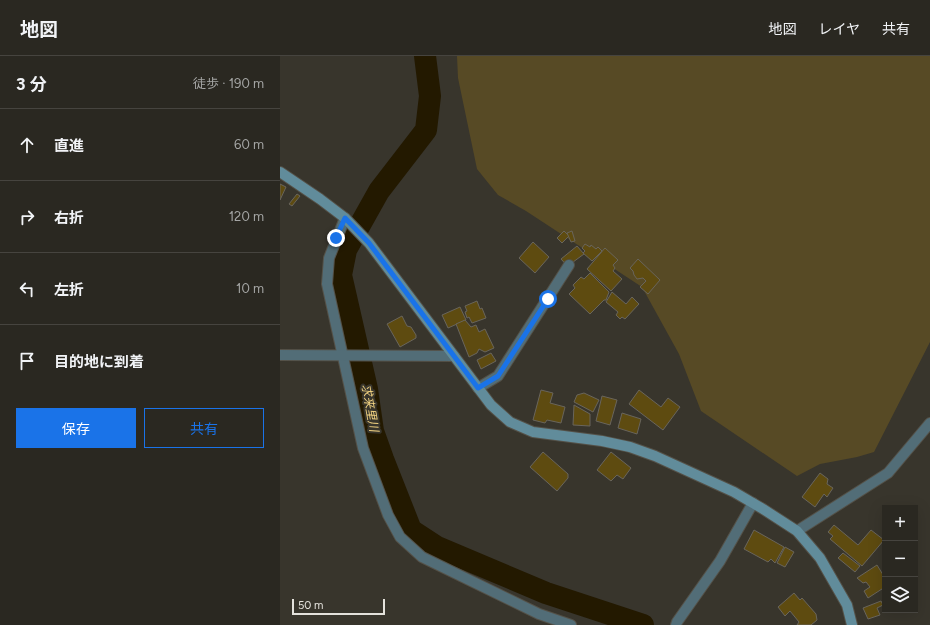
<!DOCTYPE html>
<html lang="ja">
<head>
<meta charset="utf-8">
<style>
	:root { --surface:#2a2821; --page:#36342e; --text:#f1f3f6; --muted:#a5a6a5; --line:#46443f; --accent:#1a73e8 }
	body { margin:0; font-family:Figtree,"Noto Sans JP",sans-serif; background:var(--page); color:var(--text) }
	.controls { position:absolute; right:12px; bottom:12px; display:grid; overflow:hidden; border-radius:0px; box-shadow:0 4px 16px #0002 }
	.controls button { width:36px; height:36px; display:grid; place-items:center; padding:0; border:0; border-bottom:1px solid var(--line); background:var(--surface); color:var(--text); font:20px sans-serif }
	.scale { position:absolute; left:12px; bottom:10px; width:93px; box-sizing:border-box; padding-left:4px; border:2px solid #e4e2dc; border-top:0; font-size:11px; line-height:14px; white-space:nowrap; color:#e4e2dc; -webkit-text-stroke:3px #38352c; paint-order:stroke }
	.stop { position:absolute; width:12px; height:12px; margin:-9px; border:3px solid #1a73e8; border-radius:50%; background:#fff }
	.stop.end { background:#1a73e8; border-color:#fff; box-shadow:0 1px 4px #0008 }
	.list { margin:0; padding:0; list-style:none }
	h2 { display:flex; justify-content:space-between; align-items:center; height:52px; margin:0; padding:0 16px; font-size:17px }
	h2 small { font-size:13px; font-weight:400; color:var(--muted) }
	.list li { display:grid; grid-template-columns:26px 1fr auto; gap:12px; align-items:center; box-sizing:border-box; height:72px; padding:0 16px; border-top:1px solid var(--line) }
	.list b { display:block; font-size:15px; white-space:nowrap }
	.list em { font-size:13px; font-style:normal; color:var(--muted) }
	.actions { display:flex; gap:8px; padding:12px 16px }
	.actions a { flex:1; padding:9px 0; border:1px solid var(--accent); border-radius:0px; text-align:center; font-size:14px; color:var(--accent) }
	.actions .main { background:var(--accent); color:#fff }
	.icon { flex:none; width:22px; height:22px; fill:none; stroke:currentColor; stroke-width:2; stroke-linecap:round; stroke-linejoin:round }
	.map { position:relative; flex:none; width:650px; height:569px; overflow:hidden }
	header { display:flex; align-items:center; gap:24px; box-sizing:border-box; height:56px; padding:0 20px; background:var(--surface); border-bottom:1px solid var(--line) }
	header strong { font-size:19px }
	nav { display:flex; gap:22px; margin-inline-start:auto; font-size:14px }
	main { display:flex }
	aside { flex:1; background:var(--surface) }
	.map>svg:first-child { display:block }
</style>
</head>
<body>
<header>
<strong>地図</strong>
<nav><a>地図</a><a>レイヤ</a><a>共有</a></nav>
</header>
<main>
<aside>
<h2>3 分<small>徒歩 · 190 m</small></h2>
<ul class="list">
<li><svg class="icon" aria-label="ahead" viewBox="0 0 24 24"><path d="M12 20V5M6 11l6-6 6 6"/></svg><div><b>直進</b></div><em>60 m</em></li>
<li><svg class="icon" aria-label="right" viewBox="0 0 24 24"><path d="M7 20v-9h11M14 6l5 5-5 5"/></svg><div><b>右折</b></div><em>120 m</em></li>
<li><svg class="icon" aria-label="left" viewBox="0 0 24 24"><path d="M17 20v-9H6M10 6l-5 5 5 5"/></svg><div><b>左折</b></div><em>10 m</em></li>
<li><svg class="icon" aria-label="arrive" viewBox="0 0 24 24"><path d="M6 21V4h12l-3 4 3 4H6"/></svg><div><b>目的地に到着</b></div></li>
</ul>
<div class="actions"><a class="main">保存</a><a>共有</a></div>
</aside>
<div class="map">
<svg width="650" height="569" viewBox="0 0 650 569">
	<rect width="100%" height="100%" fill="#38352c"/>
	<path fill="#574a25" d="M 177,0 L 650,0 L 650,286 L 594,396 L 577,401 L 540,408 L 517,420 L 421,355 L 399,298 L 362,231 L 246,155 L 218,139 L 197,113 L 178,22 Z"/>
	<g fill="none" stroke-linecap="round" stroke-linejoin="round">
		<path stroke="#231900" stroke-width="22" d="M 145,0 L 150,40 L 146,74 L 99,135 L 66,194 L 61,219 L 87,333 L 93,375 L 103,403 L 131,474 L 157,491 L 266,537 L 363,569"/>
	</g>
	<g fill="#5e4b10" stroke="#69655c">
		<path d="M 0,128 L 6,131 L 0,144 Z"/>
		<path d="M 17,138 L 20,140 L 12,150 L 9,148 Z"/>
		<path d="M 284,175 L 289,180 L 282,187 L 277,182 Z"/>
		<path d="M 292,175 L 295,185 L 291,186 L 287,177 Z"/>
		<path d="M 253,186 L 269,201 L 255,217 L 239,202 Z"/>
		<path d="M 305,188 L 310,191 L 311,189 L 316,193 L 318,191 L 322,195 L 312,205 L 303,197 L 305,195 L 302,192 Z"/>
		<path d="M 297,190 L 304,198 L 289,209 L 291,214 L 281,203 Z"/>
		<path d="M 325,192 L 338,204 L 333,209 L 335,212 L 333,215 L 342,223 L 331,235 L 307,213 Z"/>
		<path d="M 358,203 L 380,224 L 368,238 L 360,231 L 366,225 L 363,222 L 357,223 L 354,219 L 353,215 L 350,212 Z"/>
		<path d="M 310,217 L 329,236 L 326,244 L 324,244 L 310,258 L 289,238 L 295,232 L 293,229 L 301,221 L 304,223 Z"/>
		<path d="M 332,236 L 346,248 L 352,241 L 359,248 L 345,263 L 342,261 L 340,263 L 336,259 L 338,256 L 326,246 Z"/>
		<path d="M 197,245 L 200,253 L 202,252 L 206,262 L 192,267 L 189,261 L 187,262 L 185,256 L 187,255 L 185,250 Z"/>
		<path d="M 180,251 L 186,264 L 168,272 L 162,259 Z"/>
		<path d="M 122,260 L 127,270 L 131,271 L 136,279 L 136,282 L 120,291 L 107,268 Z"/>
		<path d="M 185,264 L 191,271 L 196,269 L 199,276 L 205,273 L 214,292 L 205,296 L 199,293 L 197,297 L 189,301 L 176,268 Z"/>
		<path d="M 211,297 L 216,305 L 201,313 L 197,304 Z"/>
		<path d="M 261,334 L 273,337 L 270,347 L 285,351 L 281,367 L 267,364 L 265,367 L 253,364 Z"/>
		<path d="M 359,334 L 381,351 L 388,342 L 400,351 L 383,374 L 349,348 Z"/>
		<path d="M 304,337 L 319,344 L 313,356 L 294,346 L 297,339 Z"/>
		<path d="M 322,340 L 337,344 L 330,369 L 316,365 Z"/>
		<path d="M 294,349 L 310,358 L 310,370 L 293,369 Z"/>
		<path d="M 342,357 L 361,363 L 357,378 L 338,372 Z"/>
		<path d="M 263,396 L 288,418 L 288,422 L 277,435 L 250,411 Z"/>
		<path d="M 331,396 L 351,412 L 343,423 L 337,419 L 331,425 L 317,414 Z"/>
		<path d="M 540,417 L 548,423 L 547,428 L 553,432 L 547,441 L 544,438 L 535,451 L 522,441 Z"/>
		<path d="M 554,469 L 578,489 L 591,474 L 604,484 L 582,510 L 550,483 L 553,480 L 548,476 Z"/>
		<path d="M 474,474 L 504,491 L 495,507 L 491,503 L 488,506 L 464,493 Z"/>
		<path d="M 505,491 L 514,496 L 505,511 L 497,507 Z"/>
		<path d="M 563,497 L 580,510 L 575,516 L 558,502 Z"/>
		<path d="M 597,509 L 605,522 L 605,531 L 588,542 L 584,535 L 590,531 L 586,526 L 583,527 L 577,522 Z"/>
		<path d="M 514,537 L 520,544 L 522,542 L 536,558 L 537,564 L 531,569 L 517,569 L 519,566 L 510,555 L 505,560 L 498,551 Z"/>
		<path d="M 601,545 L 603,549 L 597,552 L 600,559 L 588,563 L 583,552 Z"/>
	</g>
	<g fill="none" stroke-linecap="round" stroke-linejoin="round">
		<g stroke="#545148" stroke-width="12">
			<g id="street">
				<path d="M 65,162 L 49,202 L 47,228 L 83,392 L 108,459 L 120,481 L 142,501 L 259,558 L 291,569"/>
				<path d="M 0,299 L 174,300"/>
				<path d="M 198,332 L 218,320 L 289,209"/>
				<path d="M 517,475 L 608,417 L 650,367"/>
				<path d="M 396,569 L 397,566 L 440,505 L 473,447"/>
			</g>
		</g>
		<g stroke="#545148" stroke-width="12">
			<path id="secondary" d="M 0,116 L 40,143 L 65,162 L 89,187 L 211,349 L 230,366 L 253,376 L 322,385 L 350,391 L 375,400 L 454,436 L 483,453 L 517,475 L 540,502 L 567,549 L 572,569"/>
		</g>
		<use href="#street" stroke="#526d77" stroke-width="10"/>
		<use href="#secondary" stroke="#618c9b" stroke-width="10"/>
	</g>
	<g fill="none" stroke-linecap="round" stroke-linejoin="round">
		<path stroke="#1a73e8" stroke-width="5" d="M 56,182 L 65,162 L 89,187 L 198,332 L 218,320 L 268,243"/>
	</g>
	<g text-anchor="middle" stroke-width="4" stroke-linejoin="round" paint-order="stroke">
		<g font-size="12" font-style="italic" fill="#f2d381" stroke="#38352c">
			<text transform="translate(90 352) rotate(80)" y="4">求来里川</text>
		</g>
	</g>
</svg>
<div class="controls">
<button>+</button>
<button>−</button>
<button><svg class="icon" aria-label="layers" viewBox="0 0 24 24"><path d="M12 4l9 5-9 5-9-5zM3 14l9 5 9-5"/></svg></button>
</div>
<div class="scale">50 m</div>
<div class="stop" style="left:268px;top:243px"></div>
<div class="stop end" style="left:56px;top:182px"></div>
</div>
</main>
</body>
</html>
